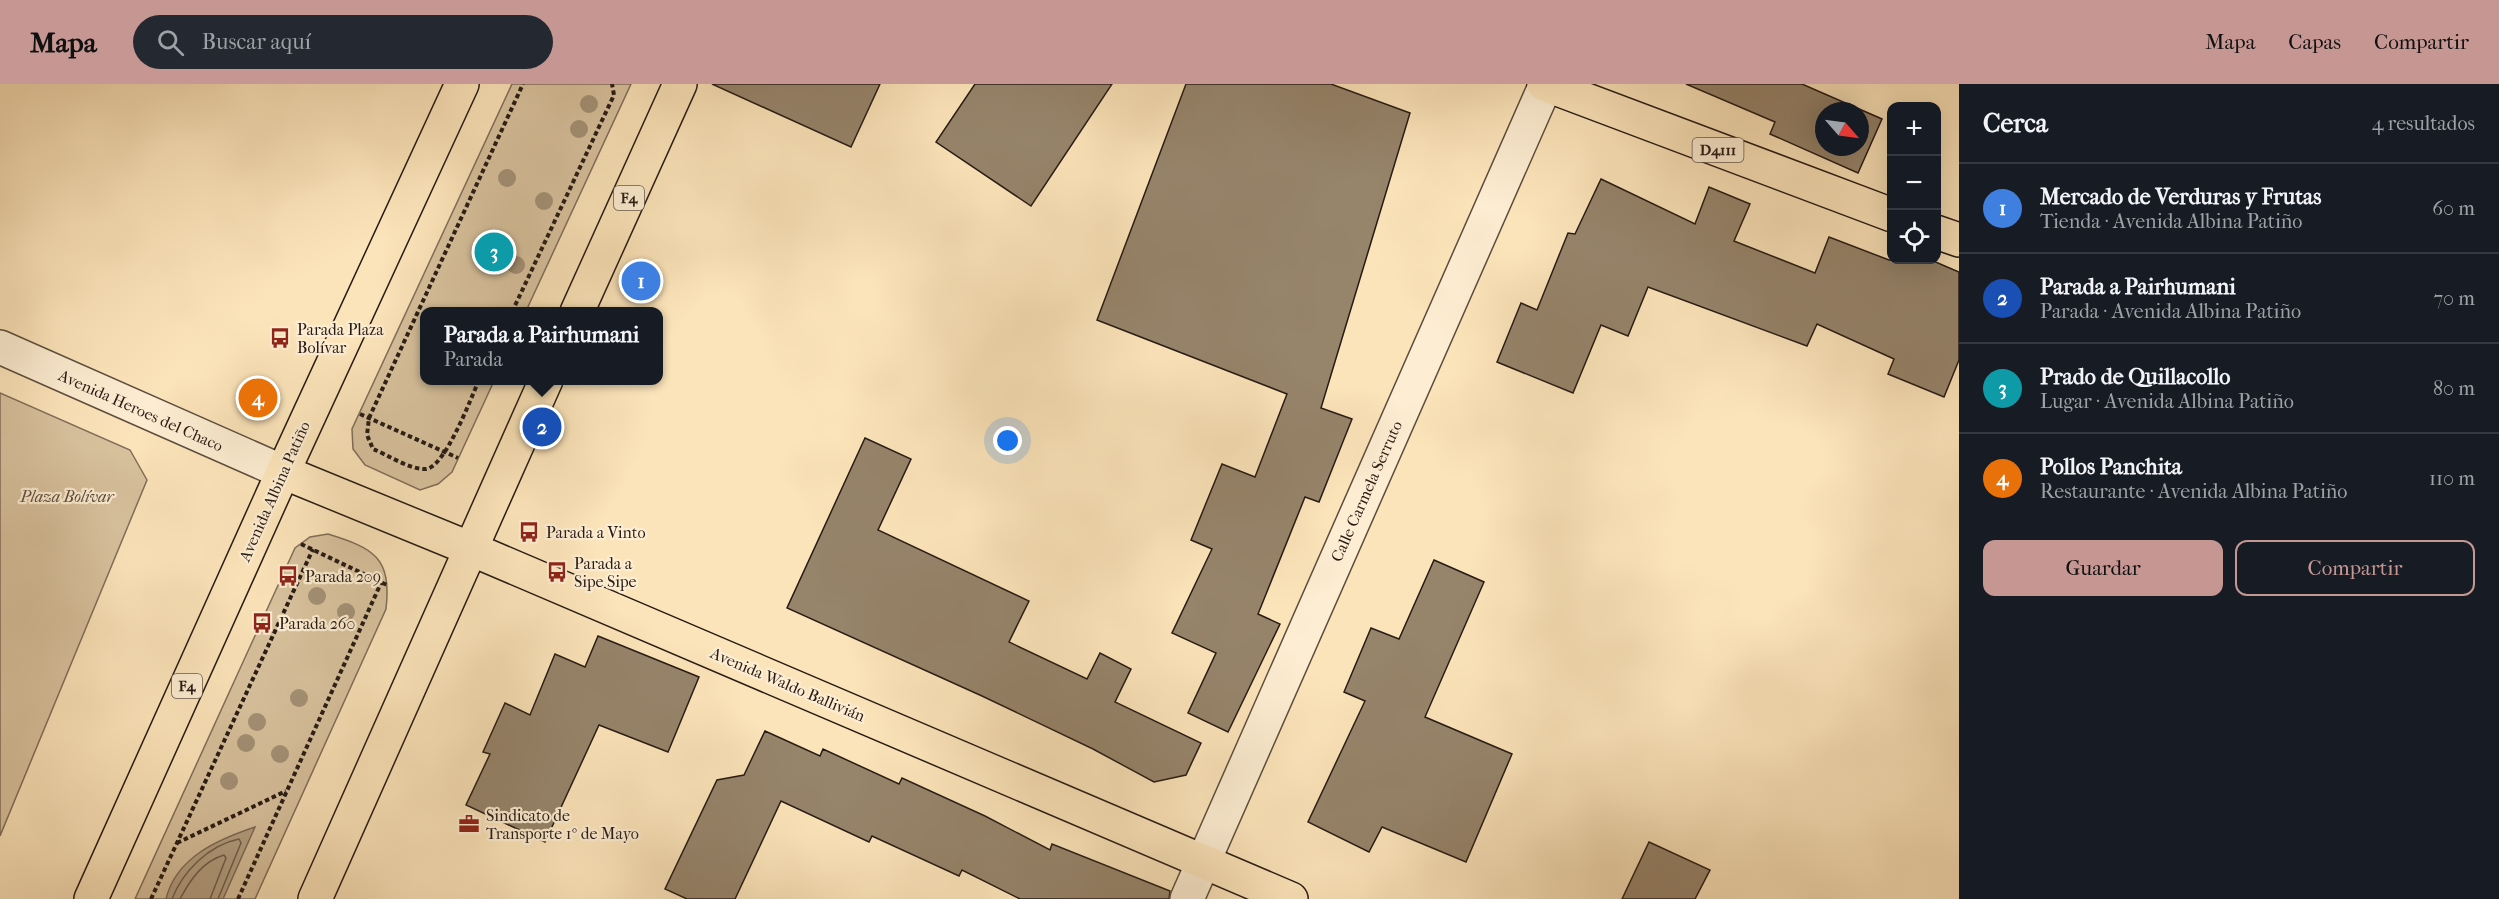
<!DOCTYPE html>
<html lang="es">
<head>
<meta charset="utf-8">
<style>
	:root { --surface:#171b24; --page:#242831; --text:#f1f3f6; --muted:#9ea1a6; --line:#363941; --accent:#c59692 }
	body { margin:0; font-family:"IM FELL French Canon",serif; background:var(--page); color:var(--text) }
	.controls { position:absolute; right:18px; top:18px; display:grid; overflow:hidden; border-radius:12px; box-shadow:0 6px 24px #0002 }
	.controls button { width:54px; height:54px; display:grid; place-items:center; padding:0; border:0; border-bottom:2px solid var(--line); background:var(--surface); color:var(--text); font:30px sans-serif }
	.compass { position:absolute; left:1815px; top:18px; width:54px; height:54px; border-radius:50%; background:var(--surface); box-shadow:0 6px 24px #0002; rotate:118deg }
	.you { position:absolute; left:1008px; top:357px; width:21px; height:21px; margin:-15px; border:4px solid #fff; border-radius:50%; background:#1a73e8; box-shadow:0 0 0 9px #1a73e833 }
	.badge { display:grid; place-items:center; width:39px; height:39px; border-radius:50%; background:var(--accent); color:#fff; font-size:20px; font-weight:700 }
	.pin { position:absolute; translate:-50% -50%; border:3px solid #fff; box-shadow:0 2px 6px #0006 }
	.popup { position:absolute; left:420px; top:223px; width:243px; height:78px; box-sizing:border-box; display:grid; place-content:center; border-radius:12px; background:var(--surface); filter:drop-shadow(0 2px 4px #0005); font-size:20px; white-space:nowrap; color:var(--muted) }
	.popup b { font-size:22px; color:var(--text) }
	.popup::after { content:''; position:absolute; left:50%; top:100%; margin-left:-12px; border:12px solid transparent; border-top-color:var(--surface) }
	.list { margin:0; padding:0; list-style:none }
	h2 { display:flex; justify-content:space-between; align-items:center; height:78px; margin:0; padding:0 24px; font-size:26px }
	h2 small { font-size:20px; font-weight:400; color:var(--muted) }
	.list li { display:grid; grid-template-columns:39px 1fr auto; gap:18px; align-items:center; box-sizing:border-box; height:90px; padding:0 24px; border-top:2px solid var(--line) }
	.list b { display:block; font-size:22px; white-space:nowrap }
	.list p { margin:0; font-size:20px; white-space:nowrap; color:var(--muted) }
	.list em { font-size:20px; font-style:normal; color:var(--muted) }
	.actions { display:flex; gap:12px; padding:18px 24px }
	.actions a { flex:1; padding:14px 0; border:2px solid var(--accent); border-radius:12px; text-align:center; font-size:21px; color:var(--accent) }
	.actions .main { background:var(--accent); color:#111 }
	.icon { flex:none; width:33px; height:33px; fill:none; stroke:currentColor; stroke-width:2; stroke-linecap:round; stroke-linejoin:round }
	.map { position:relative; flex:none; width:1959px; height:815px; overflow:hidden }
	header { display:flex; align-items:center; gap:36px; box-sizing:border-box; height:84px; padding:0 30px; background:var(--accent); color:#111 }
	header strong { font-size:28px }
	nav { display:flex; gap:33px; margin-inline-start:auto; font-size:21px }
	.search { width:420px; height:54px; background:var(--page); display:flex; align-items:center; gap:15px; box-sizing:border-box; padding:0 21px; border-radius:33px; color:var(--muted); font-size:22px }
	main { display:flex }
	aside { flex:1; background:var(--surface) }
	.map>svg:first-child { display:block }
</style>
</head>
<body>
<header>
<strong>Mapa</strong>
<div class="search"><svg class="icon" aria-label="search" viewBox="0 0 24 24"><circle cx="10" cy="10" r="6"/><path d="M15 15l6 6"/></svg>Buscar aquí</div>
<nav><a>Mapa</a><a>Capas</a><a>Compartir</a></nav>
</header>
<main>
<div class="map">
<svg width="1959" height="815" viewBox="0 0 1959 815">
	<rect width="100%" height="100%" fill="#fce4ba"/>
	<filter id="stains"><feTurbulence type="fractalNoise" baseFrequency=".00333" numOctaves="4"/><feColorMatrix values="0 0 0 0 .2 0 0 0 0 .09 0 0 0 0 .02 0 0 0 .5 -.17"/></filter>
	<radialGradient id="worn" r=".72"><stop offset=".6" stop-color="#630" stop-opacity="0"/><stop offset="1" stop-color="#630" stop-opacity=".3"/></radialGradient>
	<g fill="#d8c29e" stroke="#806e5a" stroke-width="1.5">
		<path d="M 512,0 L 631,0 L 526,227 L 425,228 L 425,296 L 494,297 L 452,388 L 438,400 L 420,406 L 365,381 L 353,365 L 352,345 Z"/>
		<path d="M 0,309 L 130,366 L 147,396 L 0,752 Z"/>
		<path d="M 328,450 C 373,464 392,473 386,525 L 255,815 L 135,815 L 295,464 L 310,453 Z"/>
	</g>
	<path fill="#b4a082" stroke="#7c6b56" stroke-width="1.5" d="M 255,743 L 223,815 L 166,815 C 176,773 219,755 255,743 Z"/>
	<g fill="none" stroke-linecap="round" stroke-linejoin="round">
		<g stroke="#6e5e4c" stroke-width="1.5">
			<path d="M 172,815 C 183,787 209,761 239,755 L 241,759 L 218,815"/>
			<path d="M 180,815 C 190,796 203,777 224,771 L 226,774 L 210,815"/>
		</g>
	</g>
	<g fill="#96846b" stroke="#271b15" stroke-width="1.5" fill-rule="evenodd">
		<path d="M 712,0 L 880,0 L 851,63 Z"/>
		<path d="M 975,0 L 1112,0 L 1031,122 L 936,58 Z"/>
		<path d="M 1186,0 L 1331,0 L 1410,29 L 1321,324 L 1352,335 L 1319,418 L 1305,413 L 1258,530 L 1280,540 L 1228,648 L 1188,629 L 1216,569 L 1172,549 L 1212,465 L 1191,456 L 1222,380 L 1255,393 L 1287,310 L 1097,236 Z"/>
		<path d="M 1686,0 L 1802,0 L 1882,35 L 1858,89 L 1770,50 L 1775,38 ZM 1824,27 L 1860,27 L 1860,63 L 1824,63 Z"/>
		<path d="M 1601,95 L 1695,140 L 1709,103 L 1750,120 L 1734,157 L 1815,189 L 1829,153 L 1889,176 L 1931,176 L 1959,188 L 1959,276 L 1944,313 L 1888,290 L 1894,275 L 1817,240 L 1807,262 L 1648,203 L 1628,252 L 1601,241 L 1573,309 L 1497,278 L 1521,219 L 1537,226 L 1568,149 L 1575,150 Z"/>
		<path d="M 865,354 L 911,375 L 878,446 L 1029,517 L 1009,558 L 1087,595 L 1100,569 L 1131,585 L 1115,618 L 1201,659 L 1186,691 L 1154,698 L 1093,665 L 982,612 L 787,524 Z"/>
		<path d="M 1434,476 L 1484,498 L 1425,633 L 1512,670 L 1466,778 L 1382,743 L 1369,768 L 1308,738 L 1365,617 L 1344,608 L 1371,544 L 1399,555 Z"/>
		<path d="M 598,552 L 699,593 L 668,668 L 599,641 L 545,758 L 466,721 L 490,670 L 483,668 L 505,619 L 530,631 L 555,570 L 585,583 Z"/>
		<path d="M 765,647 L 820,672 L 823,665 L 899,700 L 902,694 L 985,732 L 1050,766 L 1052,760 L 1170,807 L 1169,815 L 1020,815 L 962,786 L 959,792 L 872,752 L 869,758 L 781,717 L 735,815 L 687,815 L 665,805 L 717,696 L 744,691 Z"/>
		<path d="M 1649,758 L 1710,786 L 1695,815 L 1622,815 Z"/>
	</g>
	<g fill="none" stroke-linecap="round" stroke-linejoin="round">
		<g stroke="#5c4d3e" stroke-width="36">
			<g id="minor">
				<path d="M 0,263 L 283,388"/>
				<path d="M 1187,815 L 1546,0"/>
			</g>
		</g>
		<g stroke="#271b15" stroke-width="36">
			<g id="major">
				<path d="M 1544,0 L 1892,131"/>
				<path d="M 1936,148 L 1959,156"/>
				<path d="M 577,228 L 680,0"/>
				<path d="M 283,388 L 471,465 L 1291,815"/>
				<path d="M 91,815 L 283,388 L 462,0"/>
				<path d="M 315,815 L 546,296"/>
			</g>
		</g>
		<g stroke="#271b15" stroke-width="4" stroke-dasharray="4.5 3" stroke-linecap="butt">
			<path d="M 512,228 L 614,11 L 612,0"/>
			<path d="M 479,296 C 471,314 444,386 425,385 C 408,385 388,371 373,365 L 367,351 L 369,334 L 523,0"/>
			<path d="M 360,330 L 458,374"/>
			<path d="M 301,460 L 389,502"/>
			<path d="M 177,759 L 286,707"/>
			<path d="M 151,815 L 313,465"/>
			<path d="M 238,815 L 381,499"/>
		</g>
		<use href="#minor" stroke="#fdedd2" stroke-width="33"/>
		<use href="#major" stroke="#fce4ba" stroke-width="33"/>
	</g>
	<g fill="#a49176">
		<circle cx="589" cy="20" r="9"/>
		<circle cx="579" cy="45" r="9"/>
		<circle cx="507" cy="94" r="9"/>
		<circle cx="544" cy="117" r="9"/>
		<circle cx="516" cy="181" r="9"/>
		<circle cx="317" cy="512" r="9"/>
		<circle cx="346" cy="528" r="9"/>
		<circle cx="299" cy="614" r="9"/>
		<circle cx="257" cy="638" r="9"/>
		<circle cx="246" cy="659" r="9"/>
		<circle cx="280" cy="670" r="9"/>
		<circle cx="229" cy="697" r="9"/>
	</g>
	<defs>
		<g id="bus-bare" transform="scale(1.62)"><path d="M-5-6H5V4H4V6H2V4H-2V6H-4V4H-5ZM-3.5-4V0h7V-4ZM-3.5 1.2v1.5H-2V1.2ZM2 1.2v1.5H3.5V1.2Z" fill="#8f2418" stroke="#fdedd2" stroke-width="2.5" paint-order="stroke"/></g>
		<g id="office-bare" transform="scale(1.62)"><path d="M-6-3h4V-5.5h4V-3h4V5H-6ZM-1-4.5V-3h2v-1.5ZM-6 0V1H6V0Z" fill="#8f2418" stroke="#fdedd2" stroke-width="2.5" paint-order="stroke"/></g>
	</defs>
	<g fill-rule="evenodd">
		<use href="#bus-bare" x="280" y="254"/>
		<use href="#bus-bare" x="529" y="448"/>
		<use href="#bus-bare" x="557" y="488"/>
		<use href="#bus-bare" x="288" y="492"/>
		<use href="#bus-bare" x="262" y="539"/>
		<use href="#office-bare" x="469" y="740"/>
	</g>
	<g text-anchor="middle" stroke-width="4.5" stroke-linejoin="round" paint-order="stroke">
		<g fill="#fdedd2" stroke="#675a4e" stroke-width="1.5">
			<rect x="1692.5" y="54" width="51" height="24" rx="4.5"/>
			<rect x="614" y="102" width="30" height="24" rx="4.5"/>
			<rect x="172" y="590" width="30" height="24" rx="4.5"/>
		</g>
		<g font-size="15" font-weight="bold" fill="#271b15">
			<text x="1718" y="71">D4111</text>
			<text x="629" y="119">F4</text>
			<text x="187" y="607">F4</text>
		</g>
		<g font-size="16" fill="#271b15" stroke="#fdedd2" text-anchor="start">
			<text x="297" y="251">Parada Plaza<tspan x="297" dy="18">Bolívar</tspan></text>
			<text x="546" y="454">Parada a Vinto</text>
			<text x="574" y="485">Parada a<tspan x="574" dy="18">Sipe Sipe</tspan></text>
			<text x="305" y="498">Parada 209</text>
			<text x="279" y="545">Parada 260</text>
			<text x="486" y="737">Sindicato de<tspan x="486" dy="18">Transporte 1º de Mayo</tspan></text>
		</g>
		<g font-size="16" fill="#271b15" stroke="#fdedd2">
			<text transform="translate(141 326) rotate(24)" y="6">Avenida Heroes del Chaco</text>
			<text transform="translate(274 407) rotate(-66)" y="6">Avenida Albina Patiño</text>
			<text transform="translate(1366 407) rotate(-66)" y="6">Calle Carmela Serruto</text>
			<text transform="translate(788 600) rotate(23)" y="6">Avenida Waldo Ballivián</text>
		</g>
		<g font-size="16" font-style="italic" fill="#5c4d3e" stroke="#fdedd2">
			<text x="67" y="418">Plaza Bolívar</text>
		</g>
	</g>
	<rect width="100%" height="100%" filter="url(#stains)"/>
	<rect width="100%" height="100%" fill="url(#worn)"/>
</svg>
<div class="controls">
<button>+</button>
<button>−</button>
<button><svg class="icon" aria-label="locate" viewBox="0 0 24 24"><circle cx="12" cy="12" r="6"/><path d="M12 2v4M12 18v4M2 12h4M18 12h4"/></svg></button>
</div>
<svg class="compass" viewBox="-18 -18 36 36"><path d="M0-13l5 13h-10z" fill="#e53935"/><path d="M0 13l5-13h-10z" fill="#9ea1a6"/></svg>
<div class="you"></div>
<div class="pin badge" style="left:641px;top:197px;background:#3f7fe0">1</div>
<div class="pin badge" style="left:542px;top:343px;background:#1a4fb4">2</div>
<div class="popup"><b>Parada a Pairhumani</b>Parada</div>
<div class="pin badge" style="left:494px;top:168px;background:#0f9aa8">3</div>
<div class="pin badge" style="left:258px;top:314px;background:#e8710a">4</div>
</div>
<aside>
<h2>Cerca<small>4 resultados</small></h2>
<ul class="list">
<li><span class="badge" style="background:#3f7fe0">1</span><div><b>Mercado de Verduras y Frutas</b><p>Tienda · Avenida Albina Patiño</p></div><em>60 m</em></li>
<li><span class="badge" style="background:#1a4fb4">2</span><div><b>Parada a Pairhumani</b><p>Parada · Avenida Albina Patiño</p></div><em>70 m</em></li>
<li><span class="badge" style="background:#0f9aa8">3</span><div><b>Prado de Quillacollo</b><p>Lugar · Avenida Albina Patiño</p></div><em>80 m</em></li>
<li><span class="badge" style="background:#e8710a">4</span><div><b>Pollos Panchita</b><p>Restaurante · Avenida Albina Patiño</p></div><em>110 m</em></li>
</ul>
<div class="actions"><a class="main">Guardar</a><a>Compartir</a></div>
</aside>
</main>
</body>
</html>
